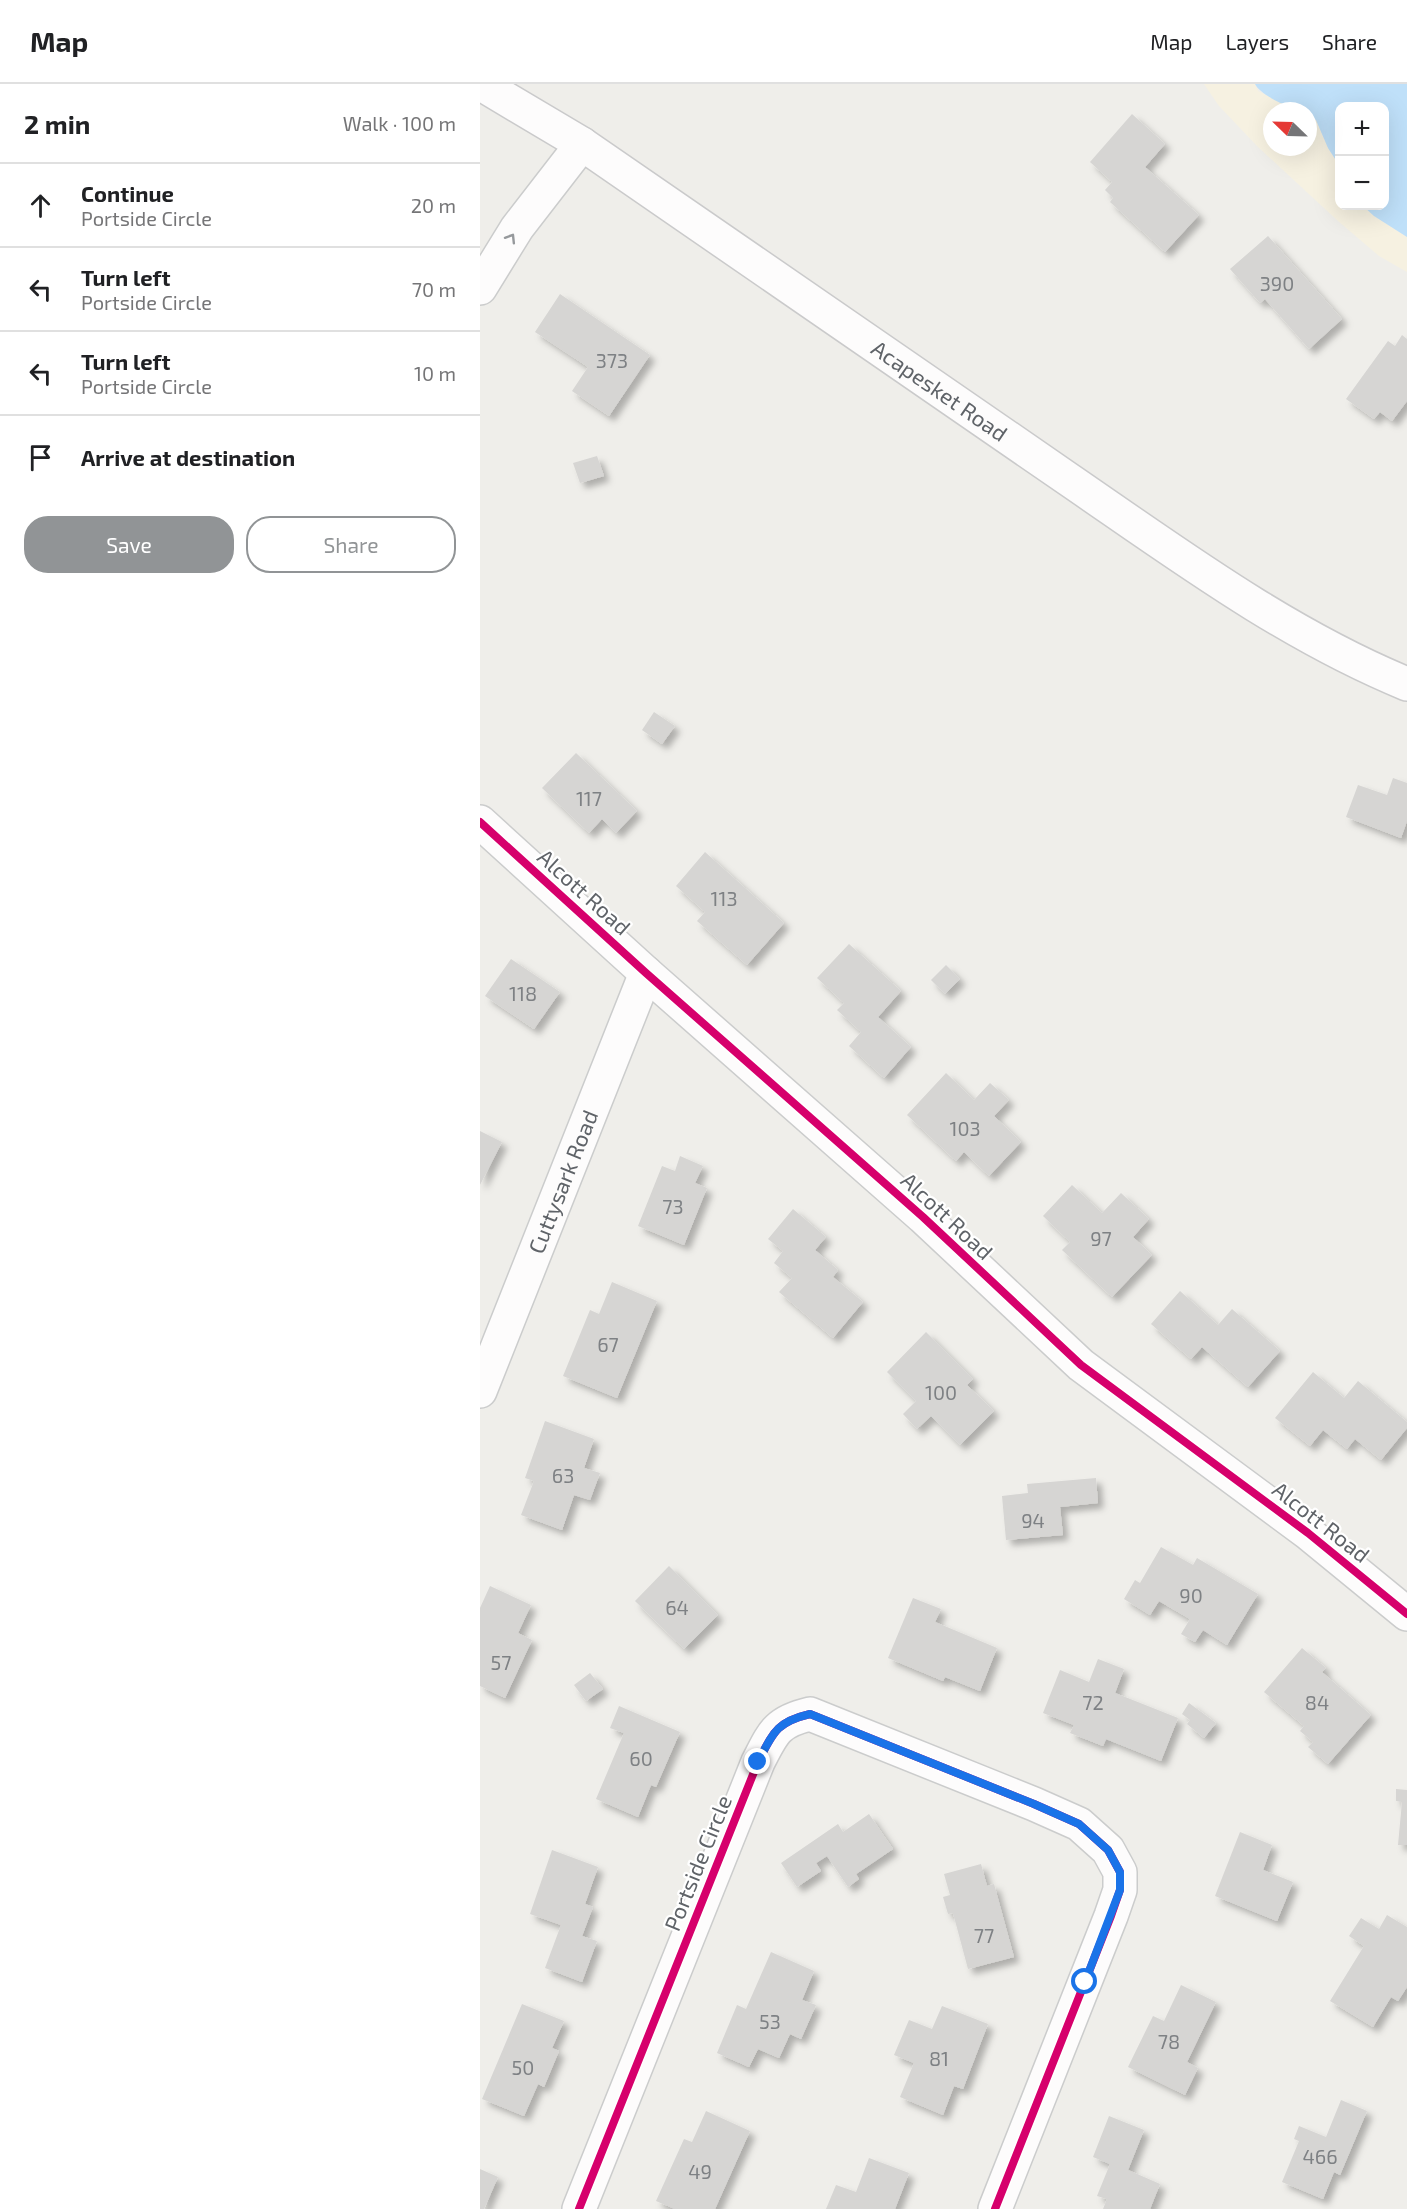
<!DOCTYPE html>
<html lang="en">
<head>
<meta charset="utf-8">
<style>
	:root { --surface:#fff; --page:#f2f2f2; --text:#202124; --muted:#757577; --line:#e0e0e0; --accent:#919496 }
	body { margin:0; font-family:"Exo 2",sans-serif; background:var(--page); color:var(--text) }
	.controls { position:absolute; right:18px; top:18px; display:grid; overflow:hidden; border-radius:12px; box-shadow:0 6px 24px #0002 }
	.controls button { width:54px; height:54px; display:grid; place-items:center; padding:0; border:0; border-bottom:2px solid var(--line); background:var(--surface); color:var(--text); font:30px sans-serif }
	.compass { position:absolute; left:783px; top:18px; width:54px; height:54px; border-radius:50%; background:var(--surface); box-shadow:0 6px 24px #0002; rotate:293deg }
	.stop { position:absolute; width:18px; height:18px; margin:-14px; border:4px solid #1a73e8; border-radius:50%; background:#fff }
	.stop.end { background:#1a73e8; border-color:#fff; box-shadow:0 2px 6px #0008 }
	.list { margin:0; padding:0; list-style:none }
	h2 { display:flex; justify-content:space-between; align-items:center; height:78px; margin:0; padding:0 24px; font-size:26px }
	h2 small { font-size:20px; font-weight:400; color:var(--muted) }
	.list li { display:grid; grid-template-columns:39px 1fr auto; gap:18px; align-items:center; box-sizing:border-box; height:84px; padding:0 24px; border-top:2px solid var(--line) }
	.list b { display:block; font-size:22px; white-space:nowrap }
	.list p { margin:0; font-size:20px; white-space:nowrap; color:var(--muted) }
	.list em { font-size:20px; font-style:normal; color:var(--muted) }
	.actions { display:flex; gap:12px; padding:18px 24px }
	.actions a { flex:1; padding:14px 0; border:2px solid var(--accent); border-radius:24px; text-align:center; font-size:21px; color:var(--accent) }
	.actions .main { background:var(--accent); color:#fff }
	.icon { flex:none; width:33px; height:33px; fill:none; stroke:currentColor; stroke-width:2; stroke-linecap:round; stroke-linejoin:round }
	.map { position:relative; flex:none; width:927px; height:2125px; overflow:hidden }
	header { display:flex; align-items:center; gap:36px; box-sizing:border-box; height:84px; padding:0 30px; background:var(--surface); border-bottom:2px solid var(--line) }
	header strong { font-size:28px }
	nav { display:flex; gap:33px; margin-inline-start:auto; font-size:21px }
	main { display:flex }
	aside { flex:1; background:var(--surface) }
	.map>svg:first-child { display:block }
</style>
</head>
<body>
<header>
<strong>Map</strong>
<nav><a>Map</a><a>Layers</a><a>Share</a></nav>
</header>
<main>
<aside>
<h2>2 min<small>Walk · 100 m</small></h2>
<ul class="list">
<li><svg class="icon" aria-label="ahead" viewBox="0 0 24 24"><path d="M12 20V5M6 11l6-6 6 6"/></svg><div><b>Continue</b><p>Portside Circle</p></div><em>20 m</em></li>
<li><svg class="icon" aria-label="left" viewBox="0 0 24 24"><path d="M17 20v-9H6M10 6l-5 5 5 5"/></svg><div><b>Turn left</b><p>Portside Circle</p></div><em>70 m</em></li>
<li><svg class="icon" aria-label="left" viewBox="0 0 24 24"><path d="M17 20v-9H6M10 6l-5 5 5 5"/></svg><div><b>Turn left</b><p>Portside Circle</p></div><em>10 m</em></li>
<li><svg class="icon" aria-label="arrive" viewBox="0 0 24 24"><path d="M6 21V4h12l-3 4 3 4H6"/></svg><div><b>Arrive at destination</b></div></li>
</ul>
<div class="actions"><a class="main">Save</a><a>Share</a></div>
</aside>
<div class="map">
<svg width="927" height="2125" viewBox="0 0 927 2125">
	<defs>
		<filter id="shadow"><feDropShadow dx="5.5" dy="5.5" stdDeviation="3" flood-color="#0004"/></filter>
	</defs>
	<rect width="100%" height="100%" fill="#efeeea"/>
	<path fill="#f6f1e1" d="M 724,0 L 775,0 L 778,7 L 818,27 L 792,27 L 792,63 L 828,63 L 828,32 L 836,36 L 848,64 L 859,81 L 860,122 L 883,122 L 894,132 L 927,153 L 927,188 L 899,172 L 858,137 L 778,63 L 739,22 Z"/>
	<path fill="#bfe0f9" d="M 775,0 L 927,0 L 927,153 L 894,132 L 883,122 L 904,122 L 904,22 L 860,22 L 859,81 L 848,64 L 836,36 L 828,32 L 828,27 C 814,27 781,12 775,0 Z"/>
	<g fill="#d6d5d3" filter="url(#shadow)">
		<path d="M 652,30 L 685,60 L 665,83 L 719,131 L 685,168 L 630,118 L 633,114 L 625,106 L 632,98 L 610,78 Z"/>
		<path d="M 788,152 L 862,235 L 829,265 L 785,215 L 780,219 L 750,185 Z"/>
		<path d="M 80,210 L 170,271 L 129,332 L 92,307 L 108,283 L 55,248 Z"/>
		<path d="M 922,251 L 927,255 L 927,317 L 912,337 L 900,328 L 894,335 L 866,315 L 908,257 L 915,262 Z"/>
		<path d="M 117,372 L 124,392 L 100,399 L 93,379 Z"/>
		<path d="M 174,628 L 195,642 L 182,660 L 162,646 Z"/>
		<path d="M 96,669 L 157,727 L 136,749 L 122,735 L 109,749 L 62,704 Z"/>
		<path d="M 913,694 L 927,699 L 927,737 L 921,754 L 866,733 L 878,701 L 907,711 Z"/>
		<path d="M 225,768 L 304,839 L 267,881 L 217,837 L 225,828 L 196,802 Z"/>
		<path d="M 369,860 L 421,907 L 398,933 L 431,963 L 404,994 L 369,962 L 381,948 L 357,926 L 364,919 L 337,894 Z"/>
		<path d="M 31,875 L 80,908 L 54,945 L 5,912 Z"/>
		<path d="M 466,881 L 480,895 L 465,910 L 451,896 Z"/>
		<path d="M 466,989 L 494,1016 L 510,999 L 529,1016 L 514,1032 L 541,1058 L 509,1092 L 484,1068 L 476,1077 L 427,1031 Z"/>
		<path d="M 0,1047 L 22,1058 L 0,1101 Z"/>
		<path d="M 200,1072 L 223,1082 L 215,1099 L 227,1104 L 204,1161 L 158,1142 L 182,1082 L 195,1087 Z"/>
		<path d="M 592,1101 L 622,1129 L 641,1109 L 669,1135 L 653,1153 L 672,1171 L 632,1213 L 582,1166 L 590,1158 L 563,1132 Z"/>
		<path d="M 313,1125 L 346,1153 L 335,1166 L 358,1186 L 353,1193 L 383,1218 L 353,1254 L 299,1208 L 312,1194 L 294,1179 L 303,1167 L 288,1155 Z"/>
		<path d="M 132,1198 L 177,1217 L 137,1314 L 83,1292 L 110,1226 L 119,1230 Z"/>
		<path d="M 700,1207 L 738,1241 L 752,1225 L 800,1267 L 768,1303 L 722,1263 L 711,1275 L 671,1240 Z"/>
		<path d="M 446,1248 L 493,1295 L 487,1301 L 514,1327 L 480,1361 L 451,1332 L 437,1345 L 423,1330 L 436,1317 L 407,1288 Z"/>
		<path d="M 833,1288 L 864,1314 L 878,1297 L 927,1338 L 927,1344 L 901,1376 L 875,1355 L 867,1365 L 843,1346 L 830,1362 L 795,1334 Z"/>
		<path d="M 65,1337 L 114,1355 L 104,1384 L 120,1389 L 110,1416 L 94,1411 L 82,1446 L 41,1431 L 54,1397 L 45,1394 Z"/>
		<path d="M 616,1394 L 618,1419 L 580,1423 L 583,1451 L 526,1456 L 522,1412 L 548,1409 L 547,1400 Z"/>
		<path d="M 681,1463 L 713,1481 L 717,1474 L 778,1510 L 747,1561 L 723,1546 L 715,1558 L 701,1550 L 710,1535 L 679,1517 L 670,1531 L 644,1515 L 655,1496 L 660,1499 Z"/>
		<path d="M 189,1482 L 238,1531 L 204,1565 L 155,1517 Z"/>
		<path d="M 10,1502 L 51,1521 L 38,1549 L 52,1556 L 25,1614 L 0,1602 L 0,1524 Z"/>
		<path d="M 433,1514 L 461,1525 L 455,1538 L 517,1564 L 500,1607 L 465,1593 L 463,1597 L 408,1574 Z"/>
		<path d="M 822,1564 L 846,1584 L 842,1588 L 891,1631 L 848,1680 L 828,1663 L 833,1658 L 820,1647 L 824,1642 L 784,1608 Z"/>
		<path d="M 618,1575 L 644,1585 L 635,1609 L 698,1634 L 681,1677 L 626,1655 L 623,1662 L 590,1649 L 594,1641 L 563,1629 L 580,1586 L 609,1598 Z"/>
		<path d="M 110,1589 L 123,1605 L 106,1617 L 94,1601 Z"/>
		<path d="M 709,1619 L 736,1639 L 724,1654 L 707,1640 L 710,1636 L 702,1630 Z"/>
		<path d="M 139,1622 L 200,1648 L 176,1703 L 171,1701 L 158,1733 L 116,1715 L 144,1649 L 130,1644 Z"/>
		<path d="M 916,1705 L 927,1706 L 927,1761 L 918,1761 L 922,1718 L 916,1717 Z"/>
		<path d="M 389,1730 L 413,1765 L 376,1790 L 379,1795 L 368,1803 L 347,1772 L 336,1779 L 341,1787 L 317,1803 L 301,1779 L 358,1740 L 363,1748 Z"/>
		<path d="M 760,1748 L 792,1761 L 783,1786 L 813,1798 L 797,1837 L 735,1812 Z"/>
		<path d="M 72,1766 L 118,1783 L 105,1820 L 113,1823 L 102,1852 L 117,1857 L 102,1898 L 65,1884 L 81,1841 L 50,1830 Z"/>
		<path d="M 501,1780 L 507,1802 L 514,1800 L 534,1873 L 488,1885 L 473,1829 L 468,1830 L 463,1813 L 470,1811 L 464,1790 Z"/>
		<path d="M 907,1831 L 927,1843 L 927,1903 L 918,1917 L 911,1913 L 893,1943 L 850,1917 L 884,1862 L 869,1852 L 881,1834 L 899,1845 Z"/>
		<path d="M 291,1868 L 334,1887 L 322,1916 L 336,1921 L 321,1955 L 310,1950 L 299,1974 L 278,1965 L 269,1983 L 237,1969 L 257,1921 L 266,1925 Z"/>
		<path d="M 701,1901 L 736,1918 L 707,1978 L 718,1984 L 705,2011 L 648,1983 L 673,1932 L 684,1937 Z"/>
		<path d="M 42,1920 L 84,1937 L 72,1964 L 79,1967 L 64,2003 L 58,2000 L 44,2032 L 2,2015 Z"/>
		<path d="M 462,1922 L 508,1940 L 483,2005 L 474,2002 L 463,2031 L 420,2013 L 434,1979 L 414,1971 L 429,1936 L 452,1945 Z"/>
		<path d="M 861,2016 L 887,2027 L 860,2091 L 854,2088 L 843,2115 L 802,2098 L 819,2057 L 814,2055 L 819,2042 L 846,2053 Z"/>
		<path d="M 226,2027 L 270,2047 L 235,2125 L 195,2125 L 176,2117 L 204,2055 L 212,2058 Z"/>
		<path d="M 629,2032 L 664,2046 L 648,2086 L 680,2100 L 670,2125 L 623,2125 L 627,2115 L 617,2112 L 630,2080 L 613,2073 Z"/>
		<path d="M 389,2074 L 429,2089 L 415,2125 L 346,2125 L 356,2101 L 376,2108 Z"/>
		<path d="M 0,2085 L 18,2093 L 4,2125 L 0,2125 Z"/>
	</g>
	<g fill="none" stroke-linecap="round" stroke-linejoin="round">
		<g stroke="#cbcccc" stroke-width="36">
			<g id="minor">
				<path d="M 0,204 L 37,144 L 102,60"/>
				<path d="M 0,738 L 166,889 L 443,1133 L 601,1281 L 828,1449 L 927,1530"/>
				<path id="s1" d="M 0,1307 L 166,889"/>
				<path d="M 99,2125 L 278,1678 C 293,1649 296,1638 330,1630 L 554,1720 L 599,1740 L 628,1766 L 640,1788 L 640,1806 L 631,1832 L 515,2125"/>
			</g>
		</g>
		<g stroke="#cacacb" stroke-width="36">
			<g id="secondary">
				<path id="s2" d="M 1,0 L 102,60 C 264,171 425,284 588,395 C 696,469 805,550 927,600"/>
			</g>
		</g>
		<use href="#minor" stroke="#fdfcfc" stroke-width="33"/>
		<use href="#secondary" stroke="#fdfcfc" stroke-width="33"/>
		<g stroke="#fff" stroke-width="11">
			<g id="cycleway">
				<path d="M 0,738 L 166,889 L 443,1133 L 601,1281 L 828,1449 L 927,1530"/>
				<path d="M 99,2125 L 278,1678 C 293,1649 296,1638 330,1630 L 554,1720 L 599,1740 L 628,1766 L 640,1788 L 640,1806 L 631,1832 L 515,2125"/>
			</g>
		</g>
		<use href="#cycleway" stroke="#d6006c" stroke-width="8"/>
	</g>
	<defs><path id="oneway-chevron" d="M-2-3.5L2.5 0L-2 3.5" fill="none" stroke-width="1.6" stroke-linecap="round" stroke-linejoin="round" transform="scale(1.5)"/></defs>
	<use stroke="#96999c" href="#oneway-chevron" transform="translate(31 154) rotate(-58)"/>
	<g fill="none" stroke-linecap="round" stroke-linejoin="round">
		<path stroke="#1a73e8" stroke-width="8" d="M 278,1678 C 293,1649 296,1638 330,1630 L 554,1720 L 599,1740 L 628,1766 L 640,1788 L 640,1806 L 605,1898"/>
	</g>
	<g text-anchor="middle" stroke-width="4.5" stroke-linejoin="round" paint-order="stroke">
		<g font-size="20" fill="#7e8184">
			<text x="797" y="207">390</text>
			<text x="132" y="284">373</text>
			<text x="109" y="722">117</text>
			<text x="244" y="822">113</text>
			<text x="43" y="917">118</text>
			<text x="485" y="1052">103</text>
			<text x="193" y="1130">73</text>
			<text x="621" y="1162">97</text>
			<text x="128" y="1268">67</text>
			<text x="461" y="1316">100</text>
			<text x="83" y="1399">63</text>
			<text x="553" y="1444">94</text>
			<text x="711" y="1519">90</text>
			<text x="197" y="1531">64</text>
			<text x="21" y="1586">57</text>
			<text x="613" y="1626">72</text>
			<text x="837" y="1626">84</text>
			<text x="161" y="1682">60</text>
			<text x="504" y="1859">77</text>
			<text x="290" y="1945">53</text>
			<text x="689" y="1965">78</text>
			<text x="459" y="1982">81</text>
			<text x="43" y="1991">50</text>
			<text x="840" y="2080">466</text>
			<text x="220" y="2095">49</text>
		</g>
		<g font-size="22" fill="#5f6368" stroke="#fff">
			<text dy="8" stroke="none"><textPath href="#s2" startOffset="552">Acapesket Road</textPath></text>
			<text transform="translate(104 808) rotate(42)" y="8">Alcott Road</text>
			<text dy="8" stroke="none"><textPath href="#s1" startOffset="225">Cuttysark Road</textPath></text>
			<text transform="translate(467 1132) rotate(43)" y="8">Alcott Road</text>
			<text transform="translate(841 1438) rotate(38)" y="8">Alcott Road</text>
			<text transform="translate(218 1779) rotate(-68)" y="8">Portside Circle</text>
		</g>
	</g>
</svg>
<div class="controls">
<button>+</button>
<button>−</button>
</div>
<svg class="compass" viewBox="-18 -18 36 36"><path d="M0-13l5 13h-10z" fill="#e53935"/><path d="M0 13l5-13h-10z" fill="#757577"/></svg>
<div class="stop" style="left:605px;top:1898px"></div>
<div class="stop end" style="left:278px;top:1678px"></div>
</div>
</main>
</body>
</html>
